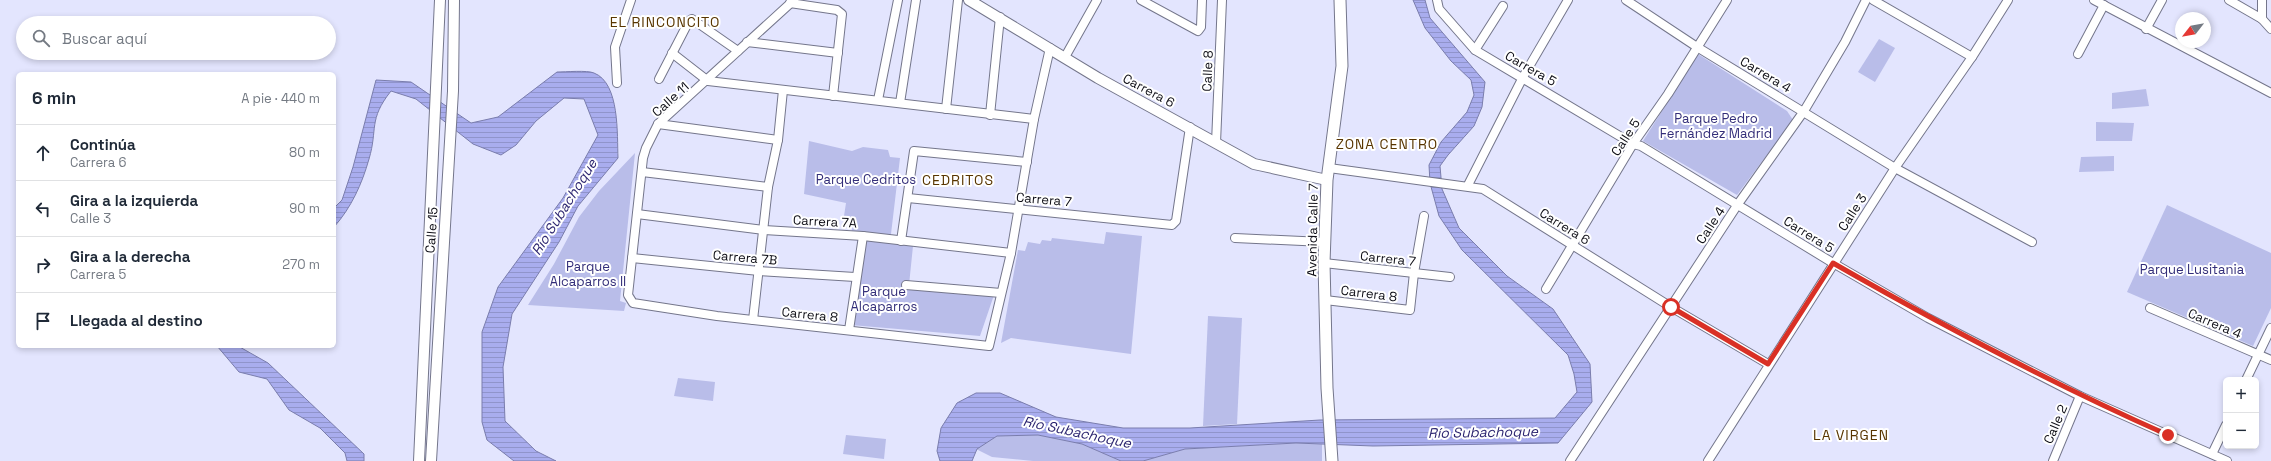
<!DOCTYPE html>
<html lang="es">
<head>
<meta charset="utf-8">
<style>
	:root { --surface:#fff; --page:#f2f2f3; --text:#1f2937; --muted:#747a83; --line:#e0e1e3 }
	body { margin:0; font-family:"Space Grotesk",sans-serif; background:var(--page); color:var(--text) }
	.controls { position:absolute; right:12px; bottom:12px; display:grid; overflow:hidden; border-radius:6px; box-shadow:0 2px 6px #0003 }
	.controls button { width:36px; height:36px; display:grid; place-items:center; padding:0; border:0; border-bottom:1px solid var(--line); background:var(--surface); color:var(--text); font:20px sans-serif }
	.compass { position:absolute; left:2175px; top:12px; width:36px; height:36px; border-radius:50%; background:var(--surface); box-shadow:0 2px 6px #0003; rotate:239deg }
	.stop { position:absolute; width:12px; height:12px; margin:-9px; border:3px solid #d93025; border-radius:50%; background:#fff }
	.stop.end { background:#d93025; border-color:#fff; box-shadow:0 1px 4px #0008 }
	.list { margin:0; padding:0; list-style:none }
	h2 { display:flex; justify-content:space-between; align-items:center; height:52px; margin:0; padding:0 16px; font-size:17px }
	h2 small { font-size:13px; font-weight:400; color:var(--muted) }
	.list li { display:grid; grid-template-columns:26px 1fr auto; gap:12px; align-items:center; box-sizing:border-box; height:56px; padding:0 16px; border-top:1px solid var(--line) }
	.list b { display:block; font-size:15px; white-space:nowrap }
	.list p { margin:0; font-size:13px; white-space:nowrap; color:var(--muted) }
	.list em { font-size:13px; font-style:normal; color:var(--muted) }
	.icon { flex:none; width:22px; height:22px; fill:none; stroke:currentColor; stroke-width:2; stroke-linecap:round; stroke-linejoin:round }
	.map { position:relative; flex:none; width:2271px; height:461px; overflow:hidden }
	.search { position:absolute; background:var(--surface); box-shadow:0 2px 6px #0003; left:16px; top:16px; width:320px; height:44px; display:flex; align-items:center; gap:10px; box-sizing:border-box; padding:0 14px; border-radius:22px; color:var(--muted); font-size:15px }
	.panel { position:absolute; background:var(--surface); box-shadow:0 2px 6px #0003; left:16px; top:72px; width:320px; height:276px; border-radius:6px }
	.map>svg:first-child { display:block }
</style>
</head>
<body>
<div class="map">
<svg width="2271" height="461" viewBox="0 0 2271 461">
	<defs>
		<pattern id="water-rules" width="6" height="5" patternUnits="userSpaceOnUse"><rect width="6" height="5" fill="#a9adee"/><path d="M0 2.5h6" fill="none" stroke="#9094cb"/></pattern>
	</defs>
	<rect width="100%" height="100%" fill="#e3e5fe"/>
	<g fill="#b9bde9">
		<path d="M 1879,39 L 1895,48 L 1875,82 L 1858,72 Z"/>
		<path d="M 1698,54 L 1787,111 L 1793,120 L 1737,195 L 1643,141 Z"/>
		<path d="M 2146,89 L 2149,106 L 2112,109 L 2112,93 Z"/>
		<path d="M 2096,122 L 2134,123 L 2132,141 L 2096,141 Z"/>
		<path d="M 809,141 L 852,151 L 863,147 L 888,150 L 890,157 L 900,158 L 891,234 L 888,238 L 851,233 L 855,219 L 844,216 L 846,203 L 804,194 Z"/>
		<path d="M 635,153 L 620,301 L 626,303 L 624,311 L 528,305 L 554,264 L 579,217 L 599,191 Z"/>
		<path d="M 2114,156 L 2114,171 L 2079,172 L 2081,157 Z"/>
		<path d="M 2167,205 L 2271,253 L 2271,308 L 2253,346 L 2127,292 Z"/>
		<path d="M 1106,232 L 1142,236 L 1131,354 L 1011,338 L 1001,343 L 1018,250 L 1025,251 L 1028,242 L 1040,244 L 1042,240 L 1051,241 L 1052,238 L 1104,244 Z"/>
		<path d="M 864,238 L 913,246 L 909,285 L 994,295 L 980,336 L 851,325 Z"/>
		<path d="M 1208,316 L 1242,318 L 1237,424 L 1203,426 Z"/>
		<path d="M 678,378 L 715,382 L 713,401 L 674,396 Z"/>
		<path d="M 846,435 L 886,439 L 884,459 L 843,454 Z"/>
		<path d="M 1038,435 L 1082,444 L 1121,461 L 1033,461 L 992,457 L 976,449 L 997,436 Z"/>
		<path d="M 1296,443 L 1322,444 L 1322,461 L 1143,461 L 1185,449 Z"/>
	</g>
	<g fill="url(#water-rules)" stroke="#7a7dad">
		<path d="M 1413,0 L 1425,0 L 1430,18 L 1485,82 L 1482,107 L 1474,126 L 1448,155 L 1440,166 L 1442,189 L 1459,228 L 1507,276 L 1553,309 L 1590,364 L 1592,402 L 1558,443 L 1373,446 L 1296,443 L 1185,449 L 1143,461 L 1121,461 L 1082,444 L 1038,435 L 997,436 L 977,449 L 972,461 L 940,461 L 937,451 L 941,428 L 957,403 L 976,393 L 1000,393 L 1056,417 L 1123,428 L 1190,428 L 1320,420 L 1555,418 L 1577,392 L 1574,374 L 1568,355 L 1462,250 L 1439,216 L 1430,183 L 1429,165 L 1441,142 L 1467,112 L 1474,95 L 1471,80 L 1451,61 L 1425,28 Z"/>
		<path d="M 557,72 C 566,72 587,70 594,73 C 620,83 617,135 618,158 L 578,206 L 559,242 L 512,314 L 503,367 L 505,421 L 536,451 L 556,461 L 514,461 L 487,440 L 482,422 L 482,332 L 498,287 L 563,198 L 598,135 L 584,99 L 564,98 L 536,121 L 516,145 L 501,155 L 473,144 L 416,99 L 391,91 C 368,120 378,129 369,159 C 362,184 351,208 334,227 L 334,208 L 342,200 L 353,167 L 376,80 L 411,82 L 471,123 L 498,117 Z"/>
		<path d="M 217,346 L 238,346 L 268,363 L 364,454 L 364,461 L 347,461 L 345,453 L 320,428 L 289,410 L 267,379 L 239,372 Z"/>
	</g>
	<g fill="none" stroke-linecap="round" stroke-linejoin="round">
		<g stroke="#74768b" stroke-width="10">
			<g id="minor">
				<path d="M 794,0 L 658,124 L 646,148 L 643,158 L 628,295 L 633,303 L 717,316 L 989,346 L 1011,253 L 1034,119 L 1050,48"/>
				<path d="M 1141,0 L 1198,31 L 1201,27 L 1202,0"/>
				<path d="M 1437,0 L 1439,9 L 1475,50 L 1633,144 L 1641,146 L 1833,263 L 1928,318 L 2080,396 L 2227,461"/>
				<path d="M 1626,0 L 1697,47 L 1895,168 L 2032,242"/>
				<path d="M 1873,0 L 1972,57"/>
				<path d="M 2094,0 L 2271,93"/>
				<path d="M 2229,0 L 2262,19 L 2271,29"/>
				<path d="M 790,3 L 837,10 L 842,14 L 833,96"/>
				<path d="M 2262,19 L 2262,0"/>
				<path d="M 2146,29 L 2162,0"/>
				<path d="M 747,42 L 838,53"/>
				<path d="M 1475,50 L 1503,6"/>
				<path d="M 672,53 L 708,81 L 1034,119"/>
				<path d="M 2078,54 L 2104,5"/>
				<path d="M 1065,57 L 1097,0"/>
				<path d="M 659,79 L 689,21 L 692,19 L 738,51"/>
				<path d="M 617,83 L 615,47 L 631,0"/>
				<path d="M 878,100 L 898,0"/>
				<path d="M 900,103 L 916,0"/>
				<path d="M 946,109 L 958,0"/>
				<path d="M 990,115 L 1000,17"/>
				<path d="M 658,124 L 778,140"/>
				<path d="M 1216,143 L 1222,0"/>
				<path d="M 1329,168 L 1483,189 L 1671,307 L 1768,364"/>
				<path d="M 642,172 L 768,187"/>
				<path d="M 1468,185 L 1523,77 L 1568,0"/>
				<path d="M 908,198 L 1172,225 L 1176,221 L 1190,127"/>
				<path d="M 637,214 L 764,230 L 863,236 L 1011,253"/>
				<path d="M 1235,238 L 1324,242"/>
				<path d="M 901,241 L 914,151 L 1027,162"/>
				<path d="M 632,258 L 759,271 L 855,277"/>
				<path d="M 1324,263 L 1450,277"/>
				<path d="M 906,285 L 1001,293"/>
				<path d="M 1546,289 L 1633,144 L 1668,94 L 1727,0"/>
				<path d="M 1325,300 L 1410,310 L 1414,273 L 1424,216"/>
				<path d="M 2150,308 L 2271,360"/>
				<path d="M 753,320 L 768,187 L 778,140 L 783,90"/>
				<path d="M 849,330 L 863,236"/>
				<path d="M 2246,380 L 2271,328"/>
				<path d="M 2212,454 L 2226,425"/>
				<path d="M 1570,461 L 1738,204 L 1804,111 L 1845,42 L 1866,0"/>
				<path d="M 1708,461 L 1895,168 L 1972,57 L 2008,0"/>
				<path d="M 2053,461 L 2080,396"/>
			</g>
		</g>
		<g stroke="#74768b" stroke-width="12">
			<g id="tertiary">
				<path d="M 969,0 L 1098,78 L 1254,164 L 1327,180"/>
				<path d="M 419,461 L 440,0"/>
				<path d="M 431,461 L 453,91 L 454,0"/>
			</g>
		</g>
		<g stroke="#74768b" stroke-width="13">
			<path id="secondary" d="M 1332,461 L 1327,388 L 1324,263 L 1327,180 L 1342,66 L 1340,0"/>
		</g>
		<use href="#minor" stroke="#fff" stroke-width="8"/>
		<use href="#tertiary" stroke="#fff" stroke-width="10"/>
		<use href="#secondary" stroke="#fff" stroke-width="11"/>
	</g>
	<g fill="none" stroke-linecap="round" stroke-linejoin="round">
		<path stroke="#d93025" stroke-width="5" d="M 1671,307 L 1768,364 L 1833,263 C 1943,326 2053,384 2168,435"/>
	</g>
	<g text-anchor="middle" stroke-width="4" stroke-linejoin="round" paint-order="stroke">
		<g font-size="13" fill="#0d0d15" stroke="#fff">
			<text transform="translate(1531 68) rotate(30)" y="5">Carrera 5</text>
			<text transform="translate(1207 71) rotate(-88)" y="5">Calle 8</text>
			<text transform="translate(1766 74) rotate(31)" y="5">Carrera 4</text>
			<text transform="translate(1149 90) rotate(28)" y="5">Carrera 6</text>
			<text transform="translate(670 99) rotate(-42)" y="5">Calle 11</text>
			<text transform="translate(1625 137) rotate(-57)" y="5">Calle 5</text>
			<text transform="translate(1044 199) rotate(5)" y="5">Carrera 7</text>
			<text transform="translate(1852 212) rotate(-57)" y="5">Calle 3</text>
			<text transform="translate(825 221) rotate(3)" y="5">Carrera 7A</text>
			<text transform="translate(1710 225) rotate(-57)" y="5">Calle 4</text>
			<text transform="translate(1565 226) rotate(32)" y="5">Carrera 6</text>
			<text transform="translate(431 230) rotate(-86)" y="5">Calle 15</text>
			<text transform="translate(1312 230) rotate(-89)" y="5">Avenida Calle 7</text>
			<text transform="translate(1809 234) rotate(32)" y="5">Carrera 5</text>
			<text transform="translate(745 257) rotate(5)" y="5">Carrera 7B</text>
			<text transform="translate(1388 258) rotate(6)" y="5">Carrera 7</text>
			<text transform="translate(1369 293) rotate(7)" y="5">Carrera 8</text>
			<text transform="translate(810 314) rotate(6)" y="5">Carrera 8</text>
			<text transform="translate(2215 323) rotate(23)" y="5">Carrera 4</text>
			<text transform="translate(2055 424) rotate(-67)" y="5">Calle 2</text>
		</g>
		<g font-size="13" fill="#332e79" stroke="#fff">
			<text x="1716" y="123">Parque Pedro<tspan x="1716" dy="15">Fernández Madrid</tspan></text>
			<text x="866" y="184">Parque Cedritos</text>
			<text x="588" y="271">Parque<tspan x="588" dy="15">Alcaparros II</tspan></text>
			<text x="2192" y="274">Parque Lusitania</text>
			<text x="884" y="296">Parque<tspan x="884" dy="15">Alcaparros</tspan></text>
		</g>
		<g font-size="14" letter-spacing="1" fill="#583500" stroke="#fff">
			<text x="665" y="27">EL RINCONCITO</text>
			<text x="1387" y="149">ZONA CENTRO</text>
			<text x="958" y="185">CEDRITOS</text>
			<text x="1851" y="440">LA VIRGEN</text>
		</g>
		<g font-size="14" font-style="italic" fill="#2c2570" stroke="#fff">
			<text transform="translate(564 207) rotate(-58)" y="5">Río Subachoque</text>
			<text transform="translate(1077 432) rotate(12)" y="5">Río Subachoque</text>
			<text transform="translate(1483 432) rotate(-1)" y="5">Río Subachoque</text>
		</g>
	</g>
</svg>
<div class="controls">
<button>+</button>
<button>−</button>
</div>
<svg class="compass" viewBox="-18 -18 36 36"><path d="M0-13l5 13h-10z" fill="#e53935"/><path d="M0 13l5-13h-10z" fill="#747a83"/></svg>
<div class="stop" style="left:1671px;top:307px"></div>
<div class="stop end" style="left:2168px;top:435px"></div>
<div class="search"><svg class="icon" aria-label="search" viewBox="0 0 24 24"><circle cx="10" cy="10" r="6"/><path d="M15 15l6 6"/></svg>Buscar aquí</div>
<section class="panel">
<h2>6 min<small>A pie · 440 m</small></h2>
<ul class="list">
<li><svg class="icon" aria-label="ahead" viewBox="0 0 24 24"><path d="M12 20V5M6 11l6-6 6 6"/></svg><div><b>Continúa</b><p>Carrera 6</p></div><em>80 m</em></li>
<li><svg class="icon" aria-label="left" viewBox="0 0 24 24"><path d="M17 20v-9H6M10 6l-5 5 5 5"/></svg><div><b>Gira a la izquierda</b><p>Calle 3</p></div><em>90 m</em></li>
<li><svg class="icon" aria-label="right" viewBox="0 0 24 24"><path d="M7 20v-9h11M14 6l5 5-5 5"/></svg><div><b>Gira a la derecha</b><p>Carrera 5</p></div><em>270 m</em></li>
<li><svg class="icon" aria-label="arrive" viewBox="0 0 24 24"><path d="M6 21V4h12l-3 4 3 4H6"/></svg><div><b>Llegada al destino</b></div></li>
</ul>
</section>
</div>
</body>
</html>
